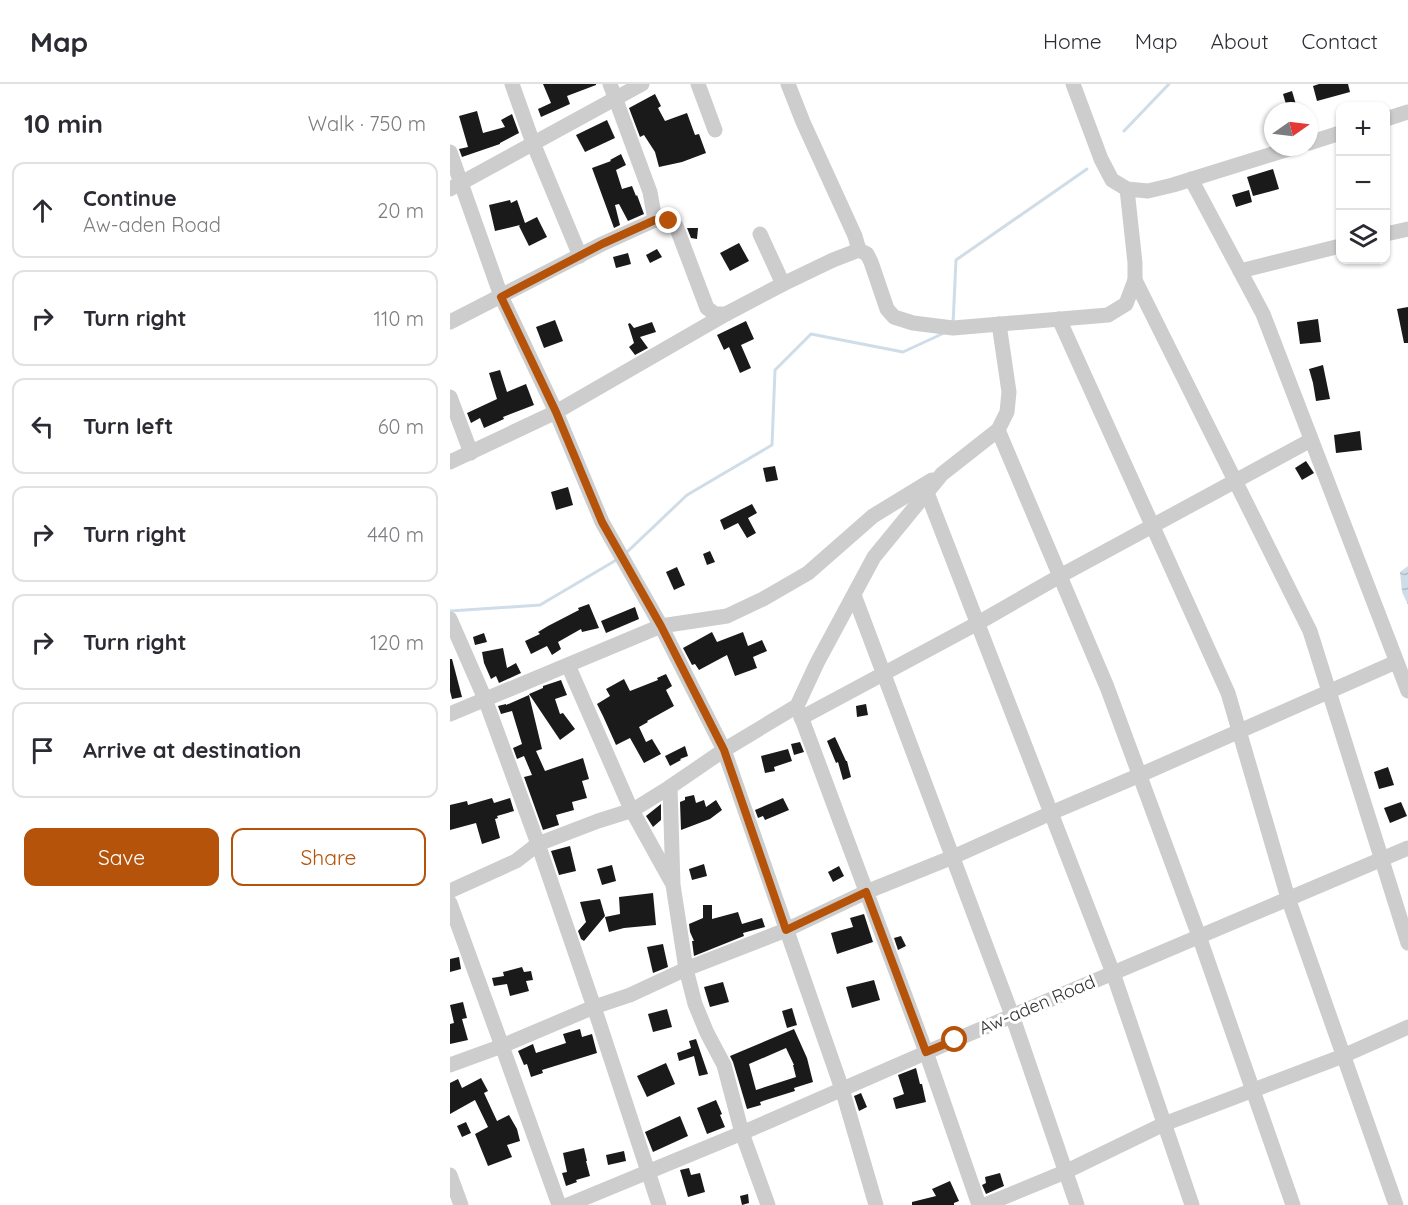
<!DOCTYPE html>
<html lang="en">
<head>
<meta charset="utf-8">
<style>
	:root { --surface:#fff; --page:#f2f2f3; --text:#2b2b33; --muted:#7c7c81; --line:#e1e1e2; --accent:#b45309 }
	body { margin:0; font-family:Quicksand,sans-serif; background:var(--page); color:var(--text) }
	.controls { position:absolute; right:18px; top:18px; display:grid; overflow:hidden; border-radius:12px; box-shadow:0 2px 4px #0004 }
	.controls button { width:54px; height:54px; display:grid; place-items:center; padding:0; border:0; border-bottom:2px solid var(--line); background:var(--surface); color:var(--text); font:30px sans-serif }
	.compass { position:absolute; left:814px; top:18px; width:54px; height:54px; border-radius:50%; background:var(--surface); box-shadow:0 2px 4px #0004; rotate:76deg }
	.stop { position:absolute; width:18px; height:18px; margin:-14px; border:4px solid #b45309; border-radius:50%; background:#fff }
	.stop.end { background:#b45309; border-color:#fff; box-shadow:0 2px 6px #0008 }
	.list { margin:0; padding:0; list-style:none }
	h2 { display:flex; justify-content:space-between; align-items:center; height:78px; margin:0; padding:0 24px; font-size:26px }
	h2 small { font-size:20px; font-weight:400; color:var(--muted) }
	.list li { display:grid; grid-template-columns:39px 1fr auto; gap:18px; align-items:center; box-sizing:border-box; height:96px; margin:0 12px 12px; padding:0 12px; border:2px solid var(--line); border-radius:12px }
	.list b { display:block; font-size:22px; white-space:nowrap }
	.list p { margin:0; font-size:20px; white-space:nowrap; color:var(--muted) }
	.list em { font-size:20px; font-style:normal; color:var(--muted) }
	.actions { display:flex; gap:12px; padding:18px 24px }
	.actions a { flex:1; padding:14px 0; border:2px solid var(--accent); border-radius:12px; text-align:center; font-size:21px; color:var(--accent) }
	.actions .main { background:var(--accent); color:#fff }
	.icon { flex:none; width:33px; height:33px; fill:none; stroke:currentColor; stroke-width:2; stroke-linecap:round; stroke-linejoin:round }
	.map { position:relative; flex:none; width:958px; height:1121px; overflow:hidden }
	header { display:flex; align-items:center; gap:36px; box-sizing:border-box; height:84px; padding:0 30px; background:var(--surface); border-bottom:2px solid var(--line) }
	header strong { font-size:28px }
	nav { display:flex; gap:33px; margin-inline-start:auto; font-size:21px }
	main { display:flex }
	aside { flex:1; background:var(--surface) }
	.map>svg:first-child { display:block }
</style>
</head>
<body>
<header>
<strong>Map</strong>
<nav><a>Home</a><a>Map</a><a>About</a><a>Contact</a></nav>
</header>
<main>
<aside>
<h2>10 min<small>Walk · 750 m</small></h2>
<ul class="list">
<li><svg class="icon" aria-label="ahead" viewBox="0 0 24 24"><path d="M12 20V5M6 11l6-6 6 6"/></svg><div><b>Continue</b><p>Aw-aden Road</p></div><em>20 m</em></li>
<li><svg class="icon" aria-label="right" viewBox="0 0 24 24"><path d="M7 20v-9h11M14 6l5 5-5 5"/></svg><div><b>Turn right</b></div><em>110 m</em></li>
<li><svg class="icon" aria-label="left" viewBox="0 0 24 24"><path d="M17 20v-9H6M10 6l-5 5 5 5"/></svg><div><b>Turn left</b></div><em>60 m</em></li>
<li><svg class="icon" aria-label="right" viewBox="0 0 24 24"><path d="M7 20v-9h11M14 6l5 5-5 5"/></svg><div><b>Turn right</b></div><em>440 m</em></li>
<li><svg class="icon" aria-label="right" viewBox="0 0 24 24"><path d="M7 20v-9h11M14 6l5 5-5 5"/></svg><div><b>Turn right</b></div><em>120 m</em></li>
<li><svg class="icon" aria-label="arrive" viewBox="0 0 24 24"><path d="M6 21V4h12l-3 4 3 4H6"/></svg><div><b>Arrive at destination</b></div></li>
</ul>
<div class="actions"><a class="main">Save</a><a>Share</a></div>
</aside>
<div class="map">
<svg width="958" height="1121" viewBox="0 0 958 1121">
	<defs>
		<pattern id="water-waves" width="16" height="10" patternUnits="userSpaceOnUse" patternTransform="scale(1.5)"><rect width="16" height="10" fill="#cfdde8"/><path d="M0 5q4-4 8 0t8 0" fill="none" stroke="#b2bec7"/></pattern>
	</defs>
	<rect width="100%" height="100%" fill="#fff"/>
	<path fill="url(#water-waves)" d="M 958,482 L 958,521 L 952,508 L 950,488 Z"/>
	<g fill="none" stroke-linecap="round" stroke-linejoin="round">
		<g stroke="#cfdde8" stroke-width="3">
			<path d="M 674,47 L 719,0"/>
			<path d="M 503,240 L 506,176 L 637,85"/>
			<path d="M 176,469 L 237,411 L 322,361 L 325,286 L 361,250 L 453,268 L 494,249"/>
			<path d="M 0,527 L 90,521 L 168,475"/>
		</g>
	</g>
	<g fill="#1a1a1a" fill-rule="evenodd">
		<path d="M 93,0 L 146,0 L 146,1 L 117,12 L 120,20 L 91,33 L 88,25 L 101,19 Z"/>
		<path d="M 869,0 L 898,0 L 900,8 L 867,17 L 863,2 Z"/>
		<path d="M 842,7 L 847,24 L 838,27 L 833,10 Z"/>
		<path d="M 205,10 L 211,22 L 208,24 L 215,37 L 237,29 L 245,51 L 249,50 L 256,69 L 232,78 L 209,83 L 205,68 L 194,51 L 190,53 L 179,24 Z"/>
		<path d="M 27,27 L 33,49 L 55,43 L 51,36 L 62,30 L 69,49 L 50,59 L 50,60 L 12,73 L 9,65 L 18,63 L 9,32 Z"/>
		<path d="M 157,36 L 165,54 L 135,68 L 126,51 Z"/>
		<path d="M 171,70 L 176,81 L 166,86 L 172,105 L 182,102 L 186,112 L 187,111 L 194,130 L 178,137 L 169,120 L 165,121 L 170,141 L 164,144 L 142,84 L 161,77 L 160,76 Z"/>
		<path d="M 823,85 L 829,105 L 803,112 L 797,93 Z"/>
		<path d="M 799,106 L 802,118 L 786,123 L 782,111 Z"/>
		<path d="M 60,116 L 61,119 L 67,116 L 75,139 L 87,133 L 97,153 L 79,162 L 69,142 L 70,141 L 45,147 L 39,121 Z"/>
		<path d="M 237,144 L 248,144 L 247,155 L 241,154 Z"/>
		<path d="M 289,159 L 299,177 L 280,187 L 270,169 Z"/>
		<path d="M 207,165 L 212,173 L 200,179 L 196,171 Z"/>
		<path d="M 178,169 L 181,180 L 166,184 L 163,173 Z"/>
		<path d="M 958,223 L 958,259 L 954,259 L 947,225 Z"/>
		<path d="M 868,235 L 871,258 L 850,260 L 847,238 Z"/>
		<path d="M 105,236 L 113,257 L 94,264 L 86,243 Z"/>
		<path d="M 296,237 L 304,255 L 291,261 L 301,284 L 290,289 L 279,263 L 274,266 L 267,251 Z"/>
		<path d="M 202,238 L 206,248 L 190,253 L 198,264 L 185,271 L 179,263 L 184,259 L 178,240 L 180,239 L 184,244 Z"/>
		<path d="M 873,281 L 880,315 L 866,317 L 863,299 L 859,285 Z"/>
		<path d="M 50,286 L 57,308 L 76,300 L 84,321 L 53,333 L 54,335 L 34,344 L 30,334 L 21,339 L 17,329 L 47,315 L 39,289 Z"/>
		<path d="M 910,347 L 912,366 L 886,369 L 884,351 Z"/>
		<path d="M 856,377 L 864,389 L 852,396 L 845,384 Z"/>
		<path d="M 325,382 L 328,396 L 316,398 L 313,384 Z"/>
		<path d="M 118,403 L 123,421 L 106,426 L 101,408 Z"/>
		<path d="M 302,420 L 307,429 L 298,434 L 306,449 L 297,454 L 288,439 L 274,446 L 270,436 Z"/>
		<path d="M 260,467 L 265,478 L 257,481 L 253,470 Z"/>
		<path d="M 227,483 L 235,501 L 224,506 L 216,488 Z"/>
		<path d="M 139,520 L 149,544 L 132,548 L 131,545 L 108,558 L 111,565 L 102,571 L 97,562 L 81,570 L 75,557 L 90,550 L 88,548 L 98,542 L 129,526 L 128,524 Z"/>
		<path d="M 185,523 L 189,535 L 156,549 L 151,537 Z"/>
		<path d="M 262,548 L 267,558 L 293,548 L 298,562 L 312,556 L 317,567 L 303,573 L 307,584 L 285,592 L 277,571 L 249,586 L 245,580 L 242,581 L 233,564 Z"/>
		<path d="M 34,549 L 37,558 L 25,561 L 23,553 Z"/>
		<path d="M 53,564 L 57,584 L 66,579 L 71,589 L 49,599 L 46,592 L 41,595 L 34,579 L 32,568 Z"/>
		<path d="M 0,575 L 2,575 L 12,613 L 2,615 L 0,607 Z"/>
		<path d="M 216,590 L 222,602 L 216,606 L 224,622 L 197,637 L 198,638 L 189,643 L 196,658 L 202,655 L 211,670 L 194,679 L 180,654 L 166,661 L 153,632 L 147,620 L 160,612 L 156,605 L 174,595 L 180,607 L 208,596 L 207,594 Z"/>
		<path d="M 111,596 L 117,611 L 105,615 L 110,630 L 113,629 L 125,645 L 110,656 L 79,610 L 93,604 L 93,602 Z"/>
		<path d="M 79,611 L 92,665 L 86,667 L 95,687 L 133,674 L 139,695 L 132,697 L 137,714 L 122,718 L 124,726 L 106,731 L 109,741 L 93,746 L 74,693 L 82,691 L 74,672 L 67,675 L 63,664 L 72,660 L 62,627 L 51,630 L 48,622 L 56,620 L 56,621 Z"/>
		<path d="M 416,620 L 418,631 L 407,633 L 406,622 Z"/>
		<path d="M 385,653 L 396,677 L 397,677 L 401,693 L 393,696 L 388,678 L 386,679 L 377,657 Z"/>
		<path d="M 350,658 L 354,668 L 344,671 L 341,660 Z"/>
		<path d="M 235,662 L 238,672 L 230,675 L 231,676 L 220,682 L 215,672 Z"/>
		<path d="M 338,665 L 342,677 L 324,683 L 325,687 L 315,689 L 311,672 Z"/>
		<path d="M 938,683 L 944,701 L 929,705 L 924,688 Z"/>
		<path d="M 244,711 L 246,719 L 254,716 L 256,723 L 266,716 L 272,726 L 260,735 L 231,746 L 230,718 L 235,716 L 235,713 Z"/>
		<path d="M 42,714 L 44,719 L 60,714 L 64,727 L 47,732 L 48,734 L 45,735 L 50,754 L 32,760 L 26,739 L 0,746 L 0,721 L 17,717 L 18,721 Z"/>
		<path d="M 333,714 L 339,726 L 315,736 L 313,732 L 308,734 L 305,726 Z"/>
		<path d="M 951,718 L 957,732 L 940,739 L 934,724 Z"/>
		<path d="M 211,720 L 211,736 L 203,743 L 196,732 Z"/>
		<path d="M 120,762 L 126,787 L 109,791 L 101,767 Z"/>
		<path d="M 254,780 L 257,792 L 242,796 L 239,785 Z"/>
		<path d="M 162,781 L 166,797 L 152,801 L 147,785 Z"/>
		<path d="M 389,782 L 394,792 L 383,798 L 378,788 Z"/>
		<path d="M 203,809 L 206,841 L 174,844 L 159,848 L 155,833 L 170,830 L 169,813 Z"/>
		<path d="M 150,815 L 155,832 L 134,857 L 131,855 L 128,847 L 136,838 L 130,818 Z"/>
		<path d="M 253,821 L 262,821 L 262,835 L 288,828 L 292,840 L 312,834 L 315,843 L 293,849 L 294,852 L 244,872 L 242,857 L 244,857 L 240,848 L 239,840 L 253,834 Z"/>
		<path d="M 414,830 L 423,858 L 387,870 L 381,849 L 403,843 L 400,834 Z"/>
		<path d="M 451,852 L 456,862 L 448,866 L 444,854 Z"/>
		<path d="M 213,860 L 218,883 L 203,889 L 197,863 Z"/>
		<path d="M 9,873 L 11,885 L 0,888 L 0,875 Z"/>
		<path d="M 72,883 L 74,888 L 81,887 L 83,896 L 76,897 L 79,907 L 60,912 L 57,900 L 44,902 L 42,894 L 54,892 L 53,888 Z"/>
		<path d="M 424,896 L 430,916 L 402,924 L 396,903 Z"/>
		<path d="M 273,898 L 279,918 L 260,923 L 254,903 Z"/>
		<path d="M 13,918 L 17,934 L 12,935 L 18,956 L 0,960 L 0,940 L 4,939 L 0,921 Z"/>
		<path d="M 342,924 L 347,941 L 337,944 L 332,927 Z"/>
		<path d="M 217,925 L 222,943 L 203,948 L 198,930 Z"/>
		<path d="M 130,945 L 132,953 L 142,950 L 147,969 L 92,986 L 93,989 L 81,993 L 77,980 L 74,981 L 68,967 L 83,960 L 86,969 L 116,959 L 113,950 Z"/>
		<path d="M 344,945 L 357,974 L 363,998 L 344,1004 L 345,1007 L 310,1018 L 311,1021 L 297,1025 L 283,978 L 280,972 ZM 336,964 L 344,981 L 343,981 L 346,993 L 306,1006 L 299,980 Z"/>
		<path d="M 246,955 L 258,990 L 249,992 L 244,972 L 229,977 L 227,969 L 241,964 L 239,957 Z"/>
		<path d="M 216,979 L 225,1000 L 197,1013 L 187,992 Z"/>
		<path d="M 466,984 L 470,1000 L 472,1000 L 476,1018 L 446,1025 L 443,1014 L 454,1010 L 448,991 Z"/>
		<path d="M 31,994 L 38,1007 L 34,1009 L 47,1037 L 59,1031 L 67,1045 L 70,1057 L 57,1061 L 62,1073 L 38,1082 L 25,1050 L 38,1043 L 25,1016 L 0,1030 L 0,999 L 8,995 L 12,1004 Z"/>
		<path d="M 411,1009 L 417,1023 L 409,1027 L 404,1012 Z"/>
		<path d="M 266,1016 L 272,1030 L 270,1031 L 275,1043 L 257,1050 L 247,1024 Z"/>
		<path d="M 230,1032 L 238,1052 L 203,1068 L 195,1048 Z"/>
		<path d="M 16,1038 L 21,1049 L 12,1053 L 7,1042 Z"/>
		<path d="M 134,1064 L 137,1077 L 136,1077 L 140,1092 L 126,1096 L 127,1098 L 116,1102 L 112,1089 L 117,1088 L 113,1069 Z"/>
		<path d="M 174,1067 L 176,1077 L 158,1081 L 156,1071 Z"/>
		<path d="M 239,1084 L 241,1091 L 250,1089 L 255,1108 L 238,1113 L 230,1086 Z"/>
		<path d="M 550,1089 L 554,1102 L 536,1110 L 532,1101 L 536,1099 L 535,1093 Z"/>
		<path d="M 500,1097 L 509,1117 L 504,1119 L 504,1121 L 462,1121 L 462,1118 L 486,1112 L 482,1105 Z"/>
		<path d="M 298,1110 L 299,1119 L 292,1121 L 290,1112 Z"/>
	</g>
	<g fill="none" stroke-linecap="round" stroke-linejoin="round">
		<g stroke="#cdcdcd" stroke-width="15">
			<path d="M 62,0 L 83,59 L 130,172"/>
			<path d="M 160,0 L 200,108 L 205,136"/>
			<path d="M 248,0 L 265,46"/>
			<path d="M 338,0 L 353,38 L 405,152 L 409,166"/>
			<path d="M 623,0 L 651,75 L 662,96 L 677,105 L 698,107 L 723,101 L 845,63"/>
			<path d="M 936,35 L 958,28"/>
			<path d="M 859,59 L 890,49"/>
			<path d="M 0,68 L 51,212 L 106,328 L 152,438 L 211,542 L 274,666 L 392,1005 L 426,1121"/>
			<path d="M 741,95 L 813,230 L 958,607"/>
			<path d="M 0,105 L 192,0"/>
			<path d="M 310,150 L 333,200"/>
			<path d="M 936,150 L 958,145"/>
			<path d="M 790,187 L 890,162"/>
			<path d="M 685,196 L 860,547 L 958,859"/>
			<path d="M 609,235 L 778,609 L 838,814 L 946,1121"/>
			<path d="M 0,238 L 152,160 L 205,136 L 219,137 L 226,142 L 257,224 L 265,230 L 276,230 L 333,200 L 383,176 L 409,166 L 417,170 L 421,178 L 437,225 L 444,233 L 463,239 L 503,244 L 658,231 L 676,220 L 685,196 L 685,179 L 677,105"/>
			<path d="M 0,313 L 21,369"/>
			<path d="M 548,346 L 657,603 L 749,852 L 843,1121"/>
			<path d="M 0,378 L 106,328 L 276,230"/>
			<path d="M 474,401 L 663,889 L 742,1121"/>
			<path d="M 404,511 L 562,931 L 627,1121"/>
			<path d="M 0,535 L 35,615 L 88,760 L 144,923 L 52,962 L 0,819"/>
			<path d="M 118,581 L 180,723 L 221,797"/>
			<path d="M 349,627 L 476,968 L 529,1121"/>
			<path d="M 0,630 L 211,542 L 277,532 L 313,515 L 358,489 L 423,432 L 482,396"/>
			<path d="M 351,634 L 528,539 L 610,492 L 861,356"/>
			<path d="M 0,807 L 66,777 L 88,760 L 148,737 L 183,726 L 220,703"/>
			<path d="M 0,981 L 52,962 L 109,1121"/>
			<path d="M 0,1091 L 11,1121"/>
			<path d="M 118,1121 L 292,1049 L 505,956 L 958,764"/>
			<path d="M 209,1121 L 144,923 L 180,911 L 236,885 L 223,801 L 220,703 L 274,666 L 347,622 L 367,579 L 424,473 L 492,390 L 548,346 L 557,328 L 559,308 L 549,240"/>
			<path d="M 318,1121 L 292,1049 L 274,981 L 257,949 L 245,920 L 236,885 L 336,846 L 416,808 L 503,773 L 601,729 L 690,691 L 946,578"/>
			<path d="M 535,1121 L 615,1088 L 714,1040 L 893,972 L 958,943"/>
		</g>
	</g>
	<g fill="none" stroke-linecap="round" stroke-linejoin="round">
		<path stroke="#b45309" stroke-width="8" d="M 219,137 L 205,136 L 152,160 L 51,213 L 106,328 L 152,438 L 211,542 L 274,666 L 336,846 L 416,808 L 476,968 L 505,956"/>
	</g>
	<g text-anchor="middle" stroke-width="6" stroke-linejoin="round" paint-order="stroke">
		<g font-size="18" fill="#333" stroke="#fff">
			<text transform="translate(587 921) rotate(-23)" y="6">Aw-aden Road</text>
		</g>
	</g>
</svg>
<div class="controls">
<button>+</button>
<button>−</button>
<button><svg class="icon" aria-label="layers" viewBox="0 0 24 24"><path d="M12 4l9 5-9 5-9-5zM3 14l9 5 9-5"/></svg></button>
</div>
<svg class="compass" viewBox="-18 -18 36 36"><path d="M0-13l5 13h-10z" fill="#e53935"/><path d="M0 13l5-13h-10z" fill="#7c7c81"/></svg>
<div class="stop" style="left:505px;top:956px"></div>
<div class="stop end" style="left:219px;top:137px"></div>
</div>
</main>
</body>
</html>
